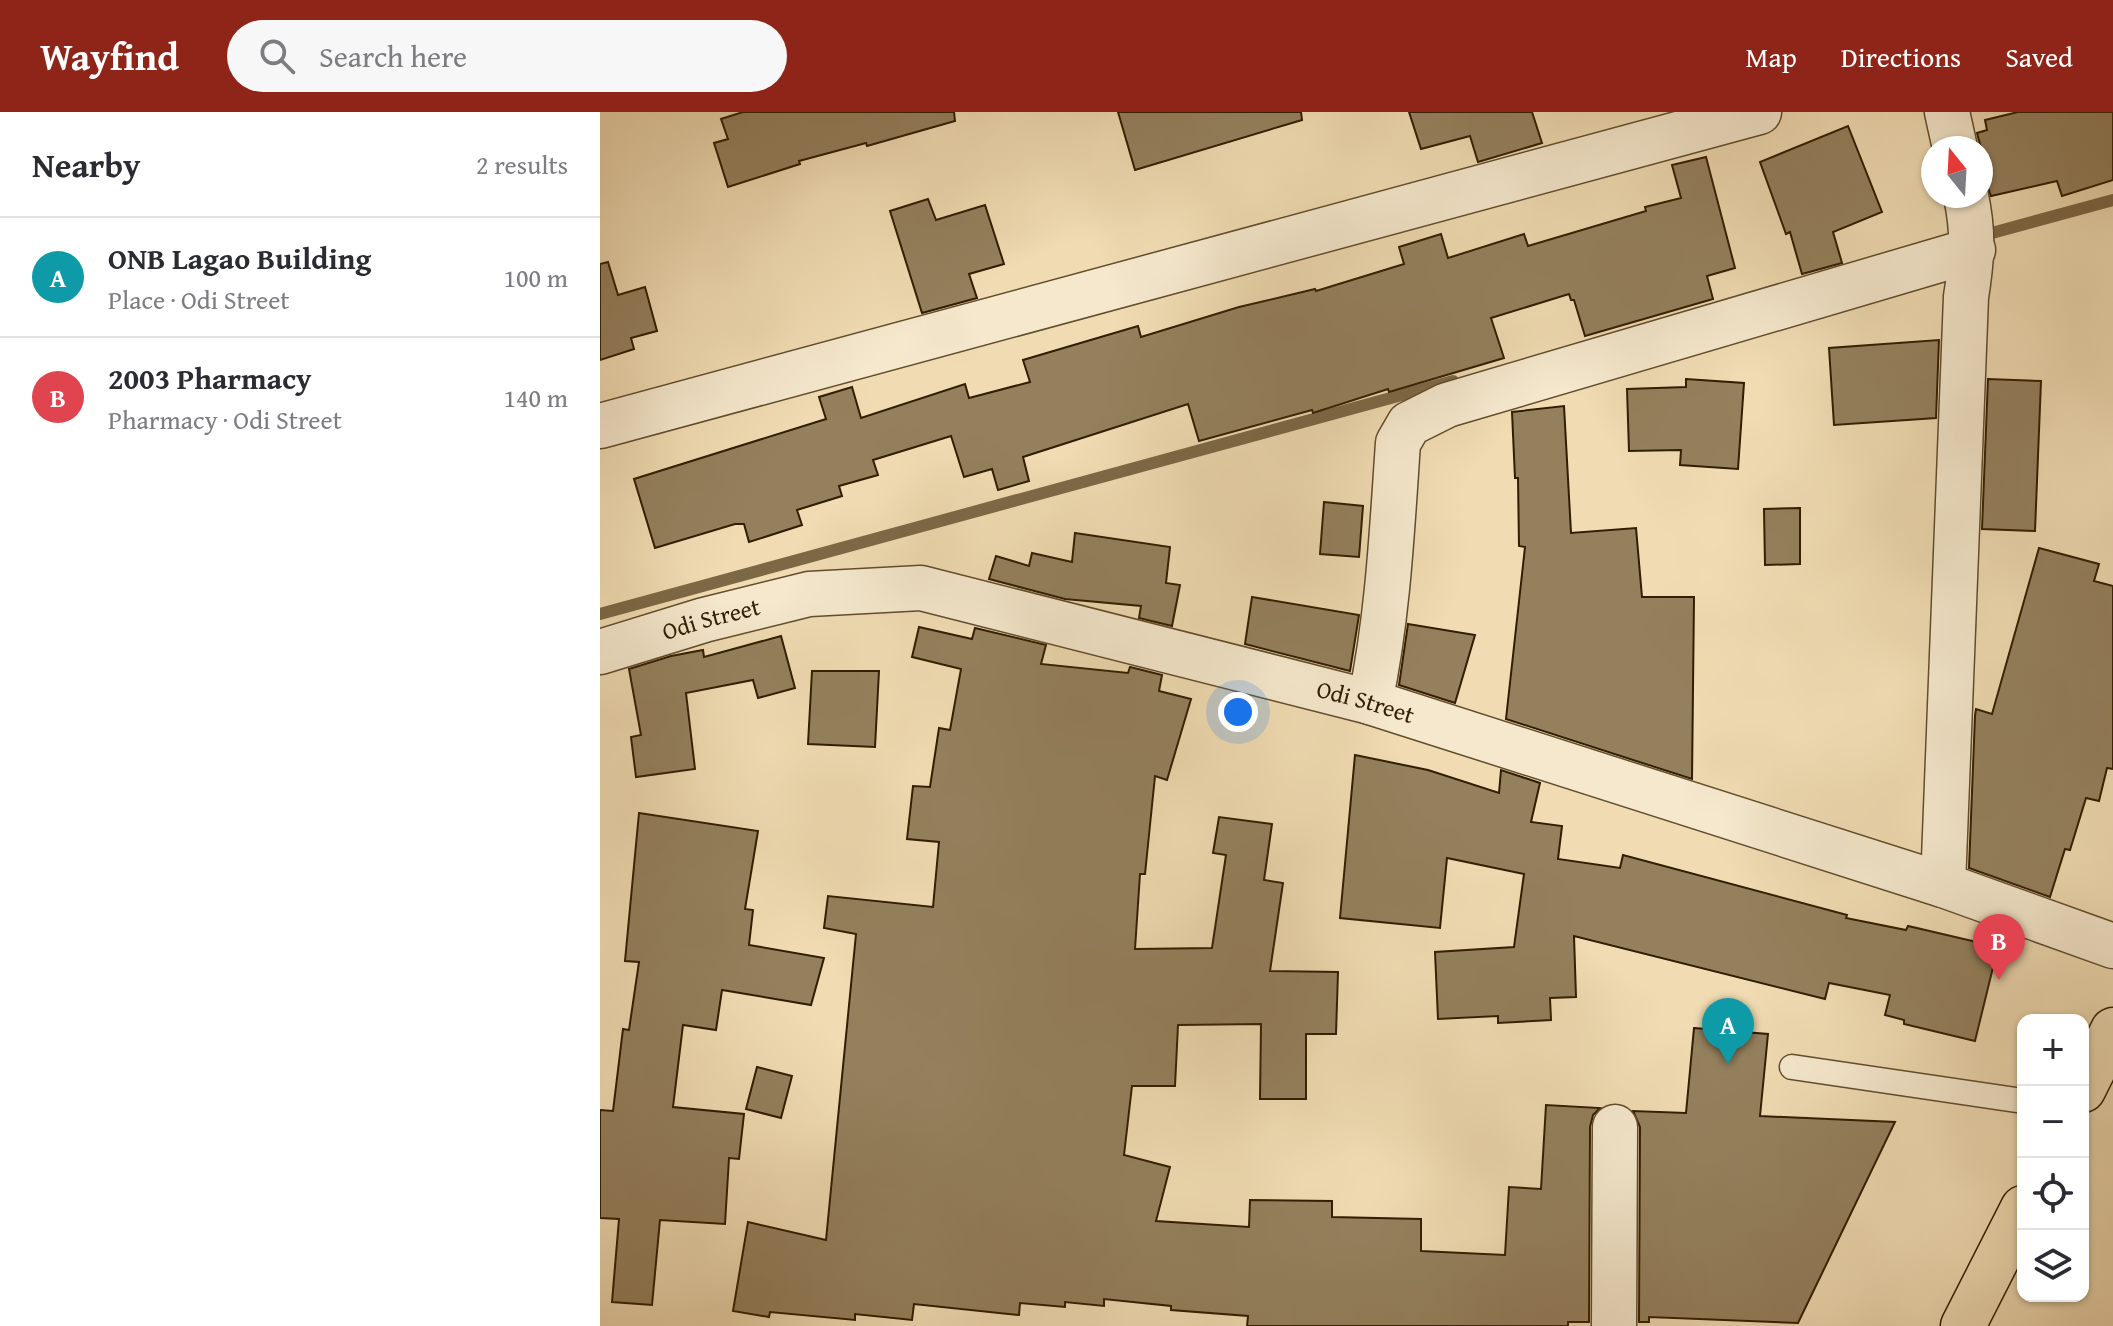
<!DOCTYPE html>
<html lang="en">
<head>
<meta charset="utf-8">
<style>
	:root { --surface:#fff; --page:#f7f7f7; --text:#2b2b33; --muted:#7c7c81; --line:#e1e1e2; --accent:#8f2418 }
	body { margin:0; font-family:"Gentium Book Plus",serif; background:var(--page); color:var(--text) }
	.controls { position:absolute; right:24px; bottom:24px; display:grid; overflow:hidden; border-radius:16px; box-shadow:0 2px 6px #0004 }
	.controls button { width:72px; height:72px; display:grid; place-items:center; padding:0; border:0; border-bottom:2px solid var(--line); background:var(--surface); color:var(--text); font:40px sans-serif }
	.compass { position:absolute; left:1321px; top:24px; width:72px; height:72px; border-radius:50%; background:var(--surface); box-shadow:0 2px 6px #0004; rotate:342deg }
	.you { position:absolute; left:638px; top:600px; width:28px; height:28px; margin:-20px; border:6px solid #fff; border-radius:50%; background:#1a73e8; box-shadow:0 0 0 12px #1a73e833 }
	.badge { display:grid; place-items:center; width:52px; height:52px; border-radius:50%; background:var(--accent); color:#fff; font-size:26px; font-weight:700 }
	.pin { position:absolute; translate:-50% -66px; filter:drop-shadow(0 2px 4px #0008) }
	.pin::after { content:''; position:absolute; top:42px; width:28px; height:24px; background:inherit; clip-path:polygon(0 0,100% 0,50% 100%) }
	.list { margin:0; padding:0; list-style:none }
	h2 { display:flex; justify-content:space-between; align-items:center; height:104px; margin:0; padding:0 32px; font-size:34px }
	h2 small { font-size:26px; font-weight:400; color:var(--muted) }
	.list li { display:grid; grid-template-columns:52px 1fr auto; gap:24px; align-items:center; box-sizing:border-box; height:120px; padding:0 32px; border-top:2px solid var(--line) }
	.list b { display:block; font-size:30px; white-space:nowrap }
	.list p { margin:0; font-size:26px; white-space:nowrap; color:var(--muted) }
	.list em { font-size:26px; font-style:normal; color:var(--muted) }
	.icon { flex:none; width:44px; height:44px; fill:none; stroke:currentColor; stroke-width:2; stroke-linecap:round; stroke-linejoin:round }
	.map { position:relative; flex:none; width:1513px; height:1214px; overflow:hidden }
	header { display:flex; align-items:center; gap:48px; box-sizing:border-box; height:112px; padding:0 40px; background:var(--accent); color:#fff }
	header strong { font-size:38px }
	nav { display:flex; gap:44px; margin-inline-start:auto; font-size:28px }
	.search { width:560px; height:72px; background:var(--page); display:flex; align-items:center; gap:20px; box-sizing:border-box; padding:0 28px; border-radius:44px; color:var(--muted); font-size:30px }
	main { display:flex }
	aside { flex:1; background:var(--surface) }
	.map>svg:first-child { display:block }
</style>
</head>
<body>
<header>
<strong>Wayfind</strong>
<div class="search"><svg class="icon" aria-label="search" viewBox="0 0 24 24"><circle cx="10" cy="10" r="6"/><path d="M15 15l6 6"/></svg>Search here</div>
<nav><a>Map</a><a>Directions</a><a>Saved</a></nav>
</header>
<main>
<aside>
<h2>Nearby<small>2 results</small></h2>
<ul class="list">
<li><span class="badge" style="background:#0f9aa8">A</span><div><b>ONB Lagao Building</b><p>Place · Odi Street</p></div><em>100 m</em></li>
<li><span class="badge" style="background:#e0444e">B</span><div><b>2003 Pharmacy</b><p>Pharmacy · Odi Street</p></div><em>140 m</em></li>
</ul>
</aside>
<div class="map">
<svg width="1513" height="1214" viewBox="0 0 1513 1214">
	<rect width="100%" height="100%" fill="#f0dbb2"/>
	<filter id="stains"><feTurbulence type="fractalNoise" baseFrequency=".0025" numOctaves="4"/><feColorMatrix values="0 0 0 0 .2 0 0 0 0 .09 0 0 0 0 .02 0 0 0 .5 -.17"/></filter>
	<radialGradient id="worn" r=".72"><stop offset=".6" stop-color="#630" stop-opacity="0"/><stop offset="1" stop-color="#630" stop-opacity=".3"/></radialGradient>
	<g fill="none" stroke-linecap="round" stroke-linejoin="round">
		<g stroke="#7d6846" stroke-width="12">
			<path d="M 1381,124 L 1513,88"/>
			<path d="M 0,502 L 853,269"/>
		</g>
	</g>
	<g fill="#94805d" stroke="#311d00" stroke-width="2">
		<path d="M 143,0 L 354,0 L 355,9 L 267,34 L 266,31 L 199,49 L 200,52 L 128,75 L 114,31 L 128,27 L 121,7 Z"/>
		<path d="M 518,0 L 701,0 L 702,8 L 535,58 Z"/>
		<path d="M 809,0 L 932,0 L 942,31 L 878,50 L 870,24 L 821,37 Z"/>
		<path d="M 1418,0 L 1513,0 L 1513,68 L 1462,84 L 1457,69 L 1391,84 L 1385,68 L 1381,65 L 1381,36 L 1377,21 L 1387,18 L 1385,8 Z"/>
		<path d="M 1248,14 L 1282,100 L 1233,120 L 1242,151 L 1202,162 L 1190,120 L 1186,122 L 1160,50 Z"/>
		<path d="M 1106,45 L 1135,156 L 1107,164 L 1113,187 L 985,224 L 974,188 L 971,188 L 969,182 L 891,206 L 904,246 L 789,280 L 788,277 L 713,301 L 712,298 L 599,329 L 588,292 L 423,345 L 429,369 L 398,378 L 392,357 L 364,365 L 351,324 L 273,348 L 278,363 L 239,374 L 242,384 L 197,398 L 202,413 L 149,430 L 144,412 L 135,412 L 55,436 L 34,367 L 226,307 L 219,285 L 252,275 L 261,306 L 365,272 L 369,286 L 430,270 L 423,248 L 538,214 L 541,225 L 639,195 L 715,177 L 716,179 L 804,152 L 799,135 L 841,122 L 848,146 L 924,122 L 928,134 L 1046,99 L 1045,95 L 1081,86 L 1072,53 Z"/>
		<path d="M 328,87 L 336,108 L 385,93 L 404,152 L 369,162 L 377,186 L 322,201 L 290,99 Z"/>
		<path d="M 8,150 L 18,183 L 45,175 L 57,219 L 31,226 L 34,237 L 0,248 L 0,152 Z"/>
		<path d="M 1339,228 L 1336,306 L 1234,313 L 1229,236 Z"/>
		<path d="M 1086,267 L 1144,271 L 1138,357 L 1080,353 L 1081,338 L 1029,339 L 1027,277 L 1086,275 Z"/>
		<path d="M 1388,267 L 1441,269 L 1435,419 L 1382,417 Z"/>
		<path d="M 964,294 L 971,421 L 1036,416 L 1042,485 L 1094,485 L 1092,667 L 906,607 L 925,435 L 919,434 L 918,366 L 915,366 L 912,300 Z"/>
		<path d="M 724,390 L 763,394 L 759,445 L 720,442 Z"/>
		<path d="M 1200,396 L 1200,452 L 1165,453 L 1164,397 Z"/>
		<path d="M 475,421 L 570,435 L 566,471 L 580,473 L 572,514 L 539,506 L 541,494 L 465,487 L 389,467 L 396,444 L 429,454 L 432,441 L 472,450 Z"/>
		<path d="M 1439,436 L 1499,452 L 1494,469 L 1513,474 L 1513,657 L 1507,656 L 1499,689 L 1486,686 L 1470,738 L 1465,737 L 1450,785 L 1369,756 L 1375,604 L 1376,597 L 1392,602 Z"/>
		<path d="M 652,485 L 759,503 L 750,559 L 645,532 Z"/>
		<path d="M 808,512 L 875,523 L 855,591 L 799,573 Z"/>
		<path d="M 319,515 L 372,527 L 375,516 L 446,533 L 441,552 L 528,561 L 530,555 L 562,563 L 559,579 L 591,587 L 567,668 L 555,664 L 545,762 L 540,762 L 535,837 L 612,836 L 626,743 L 613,741 L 619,705 L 672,712 L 664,768 L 683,771 L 670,859 L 738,860 L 736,922 L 706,922 L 706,987 L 660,987 L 661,912 L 578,913 L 575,974 L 532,974 L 524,1043 L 570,1055 L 556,1109 L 649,1115 L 650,1088 L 732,1089 L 732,1105 L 821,1107 L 821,1139 L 905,1143 L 909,1075 L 941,1077 L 946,993 L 1000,996 L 993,1003 L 990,1015 L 989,1210 L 968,1210 L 968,1214 L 647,1214 L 648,1204 L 571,1198 L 571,1194 L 504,1187 L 504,1194 L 465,1190 L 465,1195 L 420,1191 L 419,1203 L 314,1192 L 312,1208 L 255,1202 L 255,1208 L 170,1200 L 169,1205 L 133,1199 L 148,1110 L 226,1128 L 256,822 L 224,816 L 228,784 L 333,795 L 339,730 L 307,727 L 313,674 L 330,675 L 339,616 L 350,618 L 361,557 L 312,545 Z"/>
		<path d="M 181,524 L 195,576 L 158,586 L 153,568 L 86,581 L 95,657 L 36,665 L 31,625 L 41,623 L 29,557 L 71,544 L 103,538 L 104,545 Z"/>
		<path d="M 212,559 L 279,559 L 275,635 L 208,632 Z"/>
		<path d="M 755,643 L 828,658 L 899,681 L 901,658 L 940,671 L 931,710 L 962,714 L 958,747 L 1020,756 L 1023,743 L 1247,803 L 1246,806 L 1306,818 L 1308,814 L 1398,835 L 1375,929 L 1304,912 L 1304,908 L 1285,903 L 1290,883 L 1229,871 L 1225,887 L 974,824 L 976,885 L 950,886 L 951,908 L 898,911 L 898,904 L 838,907 L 835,840 L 914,835 L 924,762 L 847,746 L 840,816 L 740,806 Z"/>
		<path d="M 39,701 L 158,719 L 145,797 L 153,798 L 149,833 L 224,846 L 211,893 L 122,878 L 116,918 L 83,913 L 73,995 L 144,1002 L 139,1047 L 129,1046 L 125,1112 L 60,1108 L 52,1193 L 12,1190 L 19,1107 L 0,1106 L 0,998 L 13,999 L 23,917 L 29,918 L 39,850 L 25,849 Z"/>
		<path d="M 1094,916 L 1168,922 L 1160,1004 L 1295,1010 L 1198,1211 L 1049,1205 L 1049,1210 L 1039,1210 L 1040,1015 L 1033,999 L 1086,1001 Z"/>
		<path d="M 157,955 L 192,964 L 181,1006 L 146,997 Z"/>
	</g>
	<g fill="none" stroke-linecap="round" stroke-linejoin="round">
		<g stroke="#614c2c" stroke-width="27">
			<path id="lane" d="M 1192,955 L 1423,989"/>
		</g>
		<g stroke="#614c2c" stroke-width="47">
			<g id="street">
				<path d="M 1347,0 L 1355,36"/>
				<path d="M 0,314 L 1159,0"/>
				<path id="s1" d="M 0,540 L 104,508 L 209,482 L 321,476 L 770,590 L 1343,773 L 1513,834"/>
				<path d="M 770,590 C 788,505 792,418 798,331 L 809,312 L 847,293 L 1373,138"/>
				<path d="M 1343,773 L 1366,185 C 1372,147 1374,122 1366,84"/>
				<path d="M 1014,1214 L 1015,1015"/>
			</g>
		</g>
		<g stroke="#311d00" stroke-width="47">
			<g id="primary">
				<path d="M 1483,978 L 1513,918"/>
				<path d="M 1363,1214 L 1423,1096"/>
			</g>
		</g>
		<use href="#lane" stroke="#f5e8cd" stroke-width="24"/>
		<use href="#street" stroke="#f5e8cd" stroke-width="44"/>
		<use href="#primary" stroke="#f0dbb2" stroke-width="44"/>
	</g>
	<g text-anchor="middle" stroke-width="6" stroke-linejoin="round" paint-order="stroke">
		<g font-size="24" fill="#311d00" stroke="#f5e8cd">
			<text dy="8" stroke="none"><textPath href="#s1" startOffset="116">Odi Street</textPath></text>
			<text dy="8" stroke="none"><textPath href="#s1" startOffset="788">Odi Street</textPath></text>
		</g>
	</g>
	<rect width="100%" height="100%" filter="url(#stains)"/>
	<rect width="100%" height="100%" fill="url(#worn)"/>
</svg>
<div class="controls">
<button>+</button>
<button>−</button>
<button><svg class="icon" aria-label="locate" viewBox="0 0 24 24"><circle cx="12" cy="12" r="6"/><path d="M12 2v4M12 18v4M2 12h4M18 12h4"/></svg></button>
<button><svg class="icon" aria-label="layers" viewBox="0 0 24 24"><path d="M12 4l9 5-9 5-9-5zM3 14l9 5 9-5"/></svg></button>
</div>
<svg class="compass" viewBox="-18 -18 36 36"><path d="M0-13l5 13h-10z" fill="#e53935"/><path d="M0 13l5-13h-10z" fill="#7c7c81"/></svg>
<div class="you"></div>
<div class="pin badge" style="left:1128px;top:952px;background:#0f9aa8">A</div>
<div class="pin badge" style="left:1399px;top:868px;background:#e0444e">B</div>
</div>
</main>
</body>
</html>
